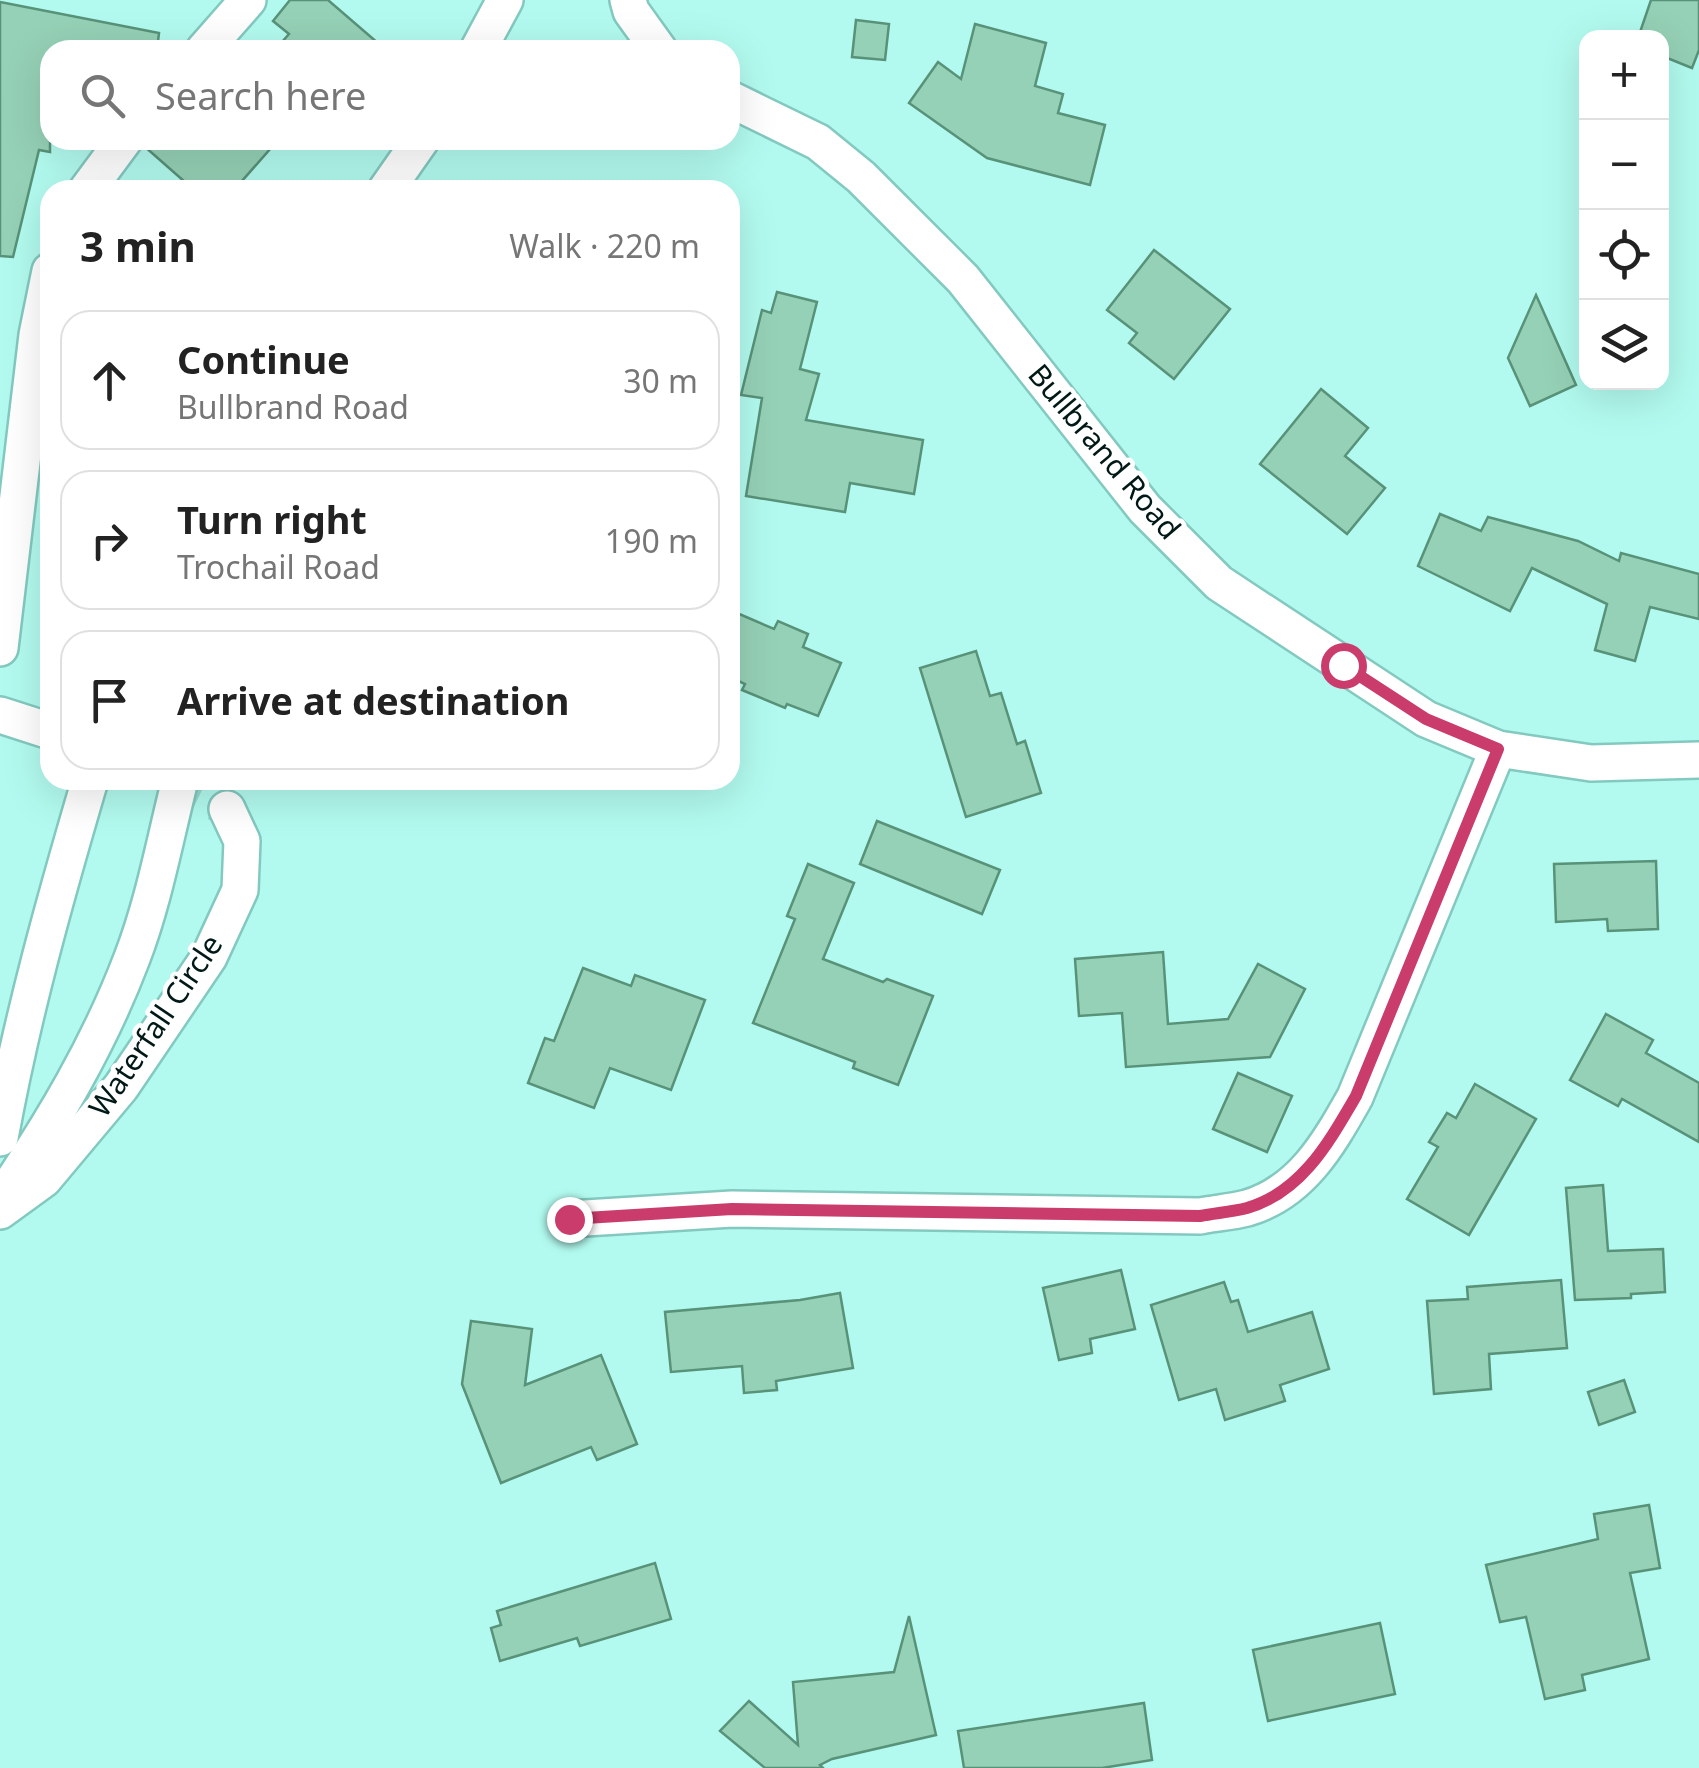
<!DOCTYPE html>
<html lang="en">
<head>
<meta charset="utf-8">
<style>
	:root { --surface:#fff; --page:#f6f6f6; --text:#222; --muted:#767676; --line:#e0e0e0 }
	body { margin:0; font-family:"Noto Sans",sans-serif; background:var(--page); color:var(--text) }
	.controls { position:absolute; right:30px; top:30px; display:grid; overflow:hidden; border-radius:20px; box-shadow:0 10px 40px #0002 }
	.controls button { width:90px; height:90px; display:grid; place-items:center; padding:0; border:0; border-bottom:2px solid var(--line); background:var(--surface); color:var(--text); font:50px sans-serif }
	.stop { position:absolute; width:30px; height:30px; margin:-22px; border:8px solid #ca3c6b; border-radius:50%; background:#fff }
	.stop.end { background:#ca3c6b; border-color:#fff; box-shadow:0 2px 10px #0008 }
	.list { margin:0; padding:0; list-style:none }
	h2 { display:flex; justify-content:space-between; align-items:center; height:130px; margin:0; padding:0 40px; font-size:42px }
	h2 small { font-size:32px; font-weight:400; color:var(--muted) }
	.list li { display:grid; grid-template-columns:65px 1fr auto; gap:30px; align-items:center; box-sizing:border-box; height:140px; margin:0 20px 20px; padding:0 20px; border:2px solid var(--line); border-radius:30px }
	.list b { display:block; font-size:38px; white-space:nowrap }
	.list p { margin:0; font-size:32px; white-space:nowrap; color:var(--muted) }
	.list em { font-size:32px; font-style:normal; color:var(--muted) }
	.icon { flex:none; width:55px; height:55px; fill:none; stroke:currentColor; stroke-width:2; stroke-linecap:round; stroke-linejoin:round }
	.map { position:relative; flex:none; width:1699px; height:1768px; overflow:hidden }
	.search { position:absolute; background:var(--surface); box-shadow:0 10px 40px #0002; left:40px; top:40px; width:700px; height:110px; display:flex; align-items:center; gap:25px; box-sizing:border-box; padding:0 35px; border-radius:30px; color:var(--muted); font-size:38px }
	.panel { position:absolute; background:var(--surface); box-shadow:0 10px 40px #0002; left:40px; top:180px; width:700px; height:610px; border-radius:30px }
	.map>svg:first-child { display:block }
</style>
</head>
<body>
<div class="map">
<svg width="1699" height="1768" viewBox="0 0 1699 1768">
	<rect width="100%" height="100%" fill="#b2faef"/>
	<g fill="#95d1b6" stroke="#589279" stroke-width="2.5">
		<path d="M 290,0 L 328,0 L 386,50 L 275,50 L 289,34 L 273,21 Z"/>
		<path d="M 1651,0 L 1699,0 L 1699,50 L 1692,68 L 1662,56 L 1662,38 L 1638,38 Z"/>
		<path d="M 0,2 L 159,33 L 157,50 L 50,50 L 50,152 L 39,150 L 13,257 L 0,256 Z"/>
		<path d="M 856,20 L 889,24 L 885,60 L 852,57 Z"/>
		<path d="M 975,24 L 1046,43 L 1035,86 L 1063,94 L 1058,113 L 1105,125 L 1090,185 L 987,158 L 909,103 L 938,62 L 961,79 Z"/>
		<path d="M 145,140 L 278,140 L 234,190 L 194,190 L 144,146 Z"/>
		<path d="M 1154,250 L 1230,309 L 1174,379 L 1129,343 L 1137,333 L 1107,310 Z"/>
		<path d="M 777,292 L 817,302 L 800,369 L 819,374 L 806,420 L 923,440 L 914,494 L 850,483 L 845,512 L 746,496 L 762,398 L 741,395 L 762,310 L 771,313 Z"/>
		<path d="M 1536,295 L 1576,385 L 1530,406 L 1508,358 Z"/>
		<path d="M 1321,389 L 1368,428 L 1345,456 L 1385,488 L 1347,534 L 1260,464 Z"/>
		<path d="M 1440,514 L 1481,531 L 1488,517 L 1578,541 L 1619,561 L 1621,553 L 1699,574 L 1699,619 L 1650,607 L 1635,661 L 1595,650 L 1607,604 L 1532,568 L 1510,611 L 1418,566 Z"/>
		<path d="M 730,610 L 774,629 L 778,621 L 808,634 L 803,647 L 841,663 L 818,716 L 787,704 L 785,708 L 742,690 L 745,684 L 730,677 Z"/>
		<path d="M 976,651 L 990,696 L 1001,693 L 1017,744 L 1025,741 L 1041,793 L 966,817 L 920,668 Z"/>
		<path d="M 877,821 L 1000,870 L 982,914 L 860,864 Z"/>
		<path d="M 1656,861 L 1658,929 L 1608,931 L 1607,919 L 1556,922 L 1554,864 Z"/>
		<path d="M 808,864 L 854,883 L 823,959 L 883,982 L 887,979 L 933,996 L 898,1085 L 853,1068 L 855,1062 L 753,1023 L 795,919 L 787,916 Z"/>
		<path d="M 1163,952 L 1168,1024 L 1228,1019 L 1258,964 L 1305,989 L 1270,1057 L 1126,1067 L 1122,1013 L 1079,1016 L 1075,959 Z"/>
		<path d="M 583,968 L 631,986 L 635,975 L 705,1000 L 671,1090 L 610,1068 L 594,1108 L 528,1083 L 545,1038 L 554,1041 Z"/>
		<path d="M 1606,1014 L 1653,1040 L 1646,1053 L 1699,1083 L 1699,1142 L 1622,1099 L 1618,1106 L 1570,1080 Z"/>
		<path d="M 1238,1073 L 1292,1096 L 1267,1152 L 1213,1129 Z"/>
		<path d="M 1475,1084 L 1536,1119 L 1469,1235 L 1407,1199 L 1438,1147 L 1429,1142 L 1447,1113 L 1456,1118 Z"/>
		<path d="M 1603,1185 L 1608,1251 L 1663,1249 L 1665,1292 L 1631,1294 L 1631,1298 L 1575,1300 L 1566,1188 Z"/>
		<path d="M 1121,1270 L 1135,1329 L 1090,1339 L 1092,1353 L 1059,1360 L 1043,1288 Z"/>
		<path d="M 1561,1280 L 1567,1348 L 1489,1354 L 1491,1389 L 1434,1394 L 1427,1301 L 1468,1299 L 1467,1287 Z"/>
		<path d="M 1224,1282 L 1231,1302 L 1238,1300 L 1248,1332 L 1312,1312 L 1329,1369 L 1280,1385 L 1285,1401 L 1225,1420 L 1216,1389 L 1179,1400 L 1151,1305 Z"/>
		<path d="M 840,1293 L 853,1368 L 776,1381 L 777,1390 L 744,1393 L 742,1366 L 671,1372 L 665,1312 L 800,1300 Z"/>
		<path d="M 471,1321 L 532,1329 L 525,1385 L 601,1355 L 637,1444 L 597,1460 L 591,1447 L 501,1483 L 462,1384 Z"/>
		<path d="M 1624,1380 L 1635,1412 L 1599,1425 L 1588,1392 Z"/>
		<path d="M 1649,1505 L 1660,1568 L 1630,1573 L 1649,1659 L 1582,1675 L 1585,1690 L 1545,1699 L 1526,1617 L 1500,1622 L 1486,1565 L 1598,1539 L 1594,1514 Z"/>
		<path d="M 655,1563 L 671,1619 L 580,1646 L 577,1638 L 500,1661 L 491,1628 L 501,1625 L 497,1611 Z"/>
		<path d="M 909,1616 L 936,1735 L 832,1759 L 820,1765 L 823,1768 L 765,1768 L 720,1731 L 749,1701 L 798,1745 L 793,1682 L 894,1672 Z"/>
		<path d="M 1380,1623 L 1395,1694 L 1268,1721 L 1253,1650 Z"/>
		<path d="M 1144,1703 L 1152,1760 L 1102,1768 L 964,1768 L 958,1731 Z"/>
	</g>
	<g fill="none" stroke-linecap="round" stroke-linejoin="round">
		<path stroke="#97d8ce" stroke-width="35" stroke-dasharray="35 18" stroke-linecap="butt" d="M 168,780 L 227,809"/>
		<g stroke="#83c9bf" stroke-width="40">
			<g id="street">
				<path d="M 628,0 L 631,11 L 659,50"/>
				<path d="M 204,50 L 248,0"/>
				<path d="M 478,50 L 505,0"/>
				<path d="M 730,99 L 818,142 L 861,177 L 963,279 L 1145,509 L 1219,583 L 1426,719 L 1498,749 L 1591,763 L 1699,760"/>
				<path d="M 87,190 L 124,140"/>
				<path d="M 386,190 L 421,140"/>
				<path d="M 0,648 L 37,335 L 50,271"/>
				<path d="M 0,715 L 50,731"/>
				<path d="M 0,1138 C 22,1016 55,899 90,780"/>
				<path d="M 1,1199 C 53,1122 99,1045 132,958 C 154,901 165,839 180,780"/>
				<path d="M 0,1211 L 44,1179 L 121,1087 L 209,957 L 240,890 L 242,841 L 227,809"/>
				<path d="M 569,1219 L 732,1209 L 1200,1216 C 1215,1213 1232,1212 1247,1208 C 1302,1192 1329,1143 1355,1097 L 1498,749"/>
			</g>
		</g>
		<use href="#street" stroke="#fff" stroke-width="35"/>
	</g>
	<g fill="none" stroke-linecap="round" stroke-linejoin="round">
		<path stroke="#ca3c6b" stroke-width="12" d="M 569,1219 L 732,1209 L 1200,1216 C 1215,1213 1232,1212 1247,1208 C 1302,1192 1329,1142 1356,1096 L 1498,749 L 1426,719 L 1343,665"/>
	</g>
	<g text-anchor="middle" stroke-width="9" stroke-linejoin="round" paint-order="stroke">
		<g font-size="30" fill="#001916" stroke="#fff">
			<text transform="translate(1104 452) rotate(50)" y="10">Bullbrand Road</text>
			<text transform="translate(156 1026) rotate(-56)" y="10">Waterfall Circle</text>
		</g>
	</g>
</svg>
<div class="controls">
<button>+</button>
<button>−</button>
<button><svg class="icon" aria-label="locate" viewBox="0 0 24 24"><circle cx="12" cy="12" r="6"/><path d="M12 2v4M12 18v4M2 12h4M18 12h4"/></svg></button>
<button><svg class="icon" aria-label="layers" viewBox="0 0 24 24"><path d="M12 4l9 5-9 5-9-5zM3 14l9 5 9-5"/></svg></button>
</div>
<div class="stop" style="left:1343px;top:665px"></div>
<div class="stop end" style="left:569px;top:1219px"></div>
<div class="search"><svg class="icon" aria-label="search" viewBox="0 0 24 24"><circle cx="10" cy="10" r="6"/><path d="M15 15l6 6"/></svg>Search here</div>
<section class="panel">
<h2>3 min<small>Walk · 220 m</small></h2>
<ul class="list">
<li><svg class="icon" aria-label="ahead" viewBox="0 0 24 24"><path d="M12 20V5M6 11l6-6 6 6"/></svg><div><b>Continue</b><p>Bullbrand Road</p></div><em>30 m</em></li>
<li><svg class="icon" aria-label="right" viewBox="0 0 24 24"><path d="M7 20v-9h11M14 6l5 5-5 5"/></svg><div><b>Turn right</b><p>Trochail Road</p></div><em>190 m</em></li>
<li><svg class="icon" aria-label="arrive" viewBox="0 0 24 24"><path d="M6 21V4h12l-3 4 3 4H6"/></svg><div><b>Arrive at destination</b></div></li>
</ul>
</section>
</div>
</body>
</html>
